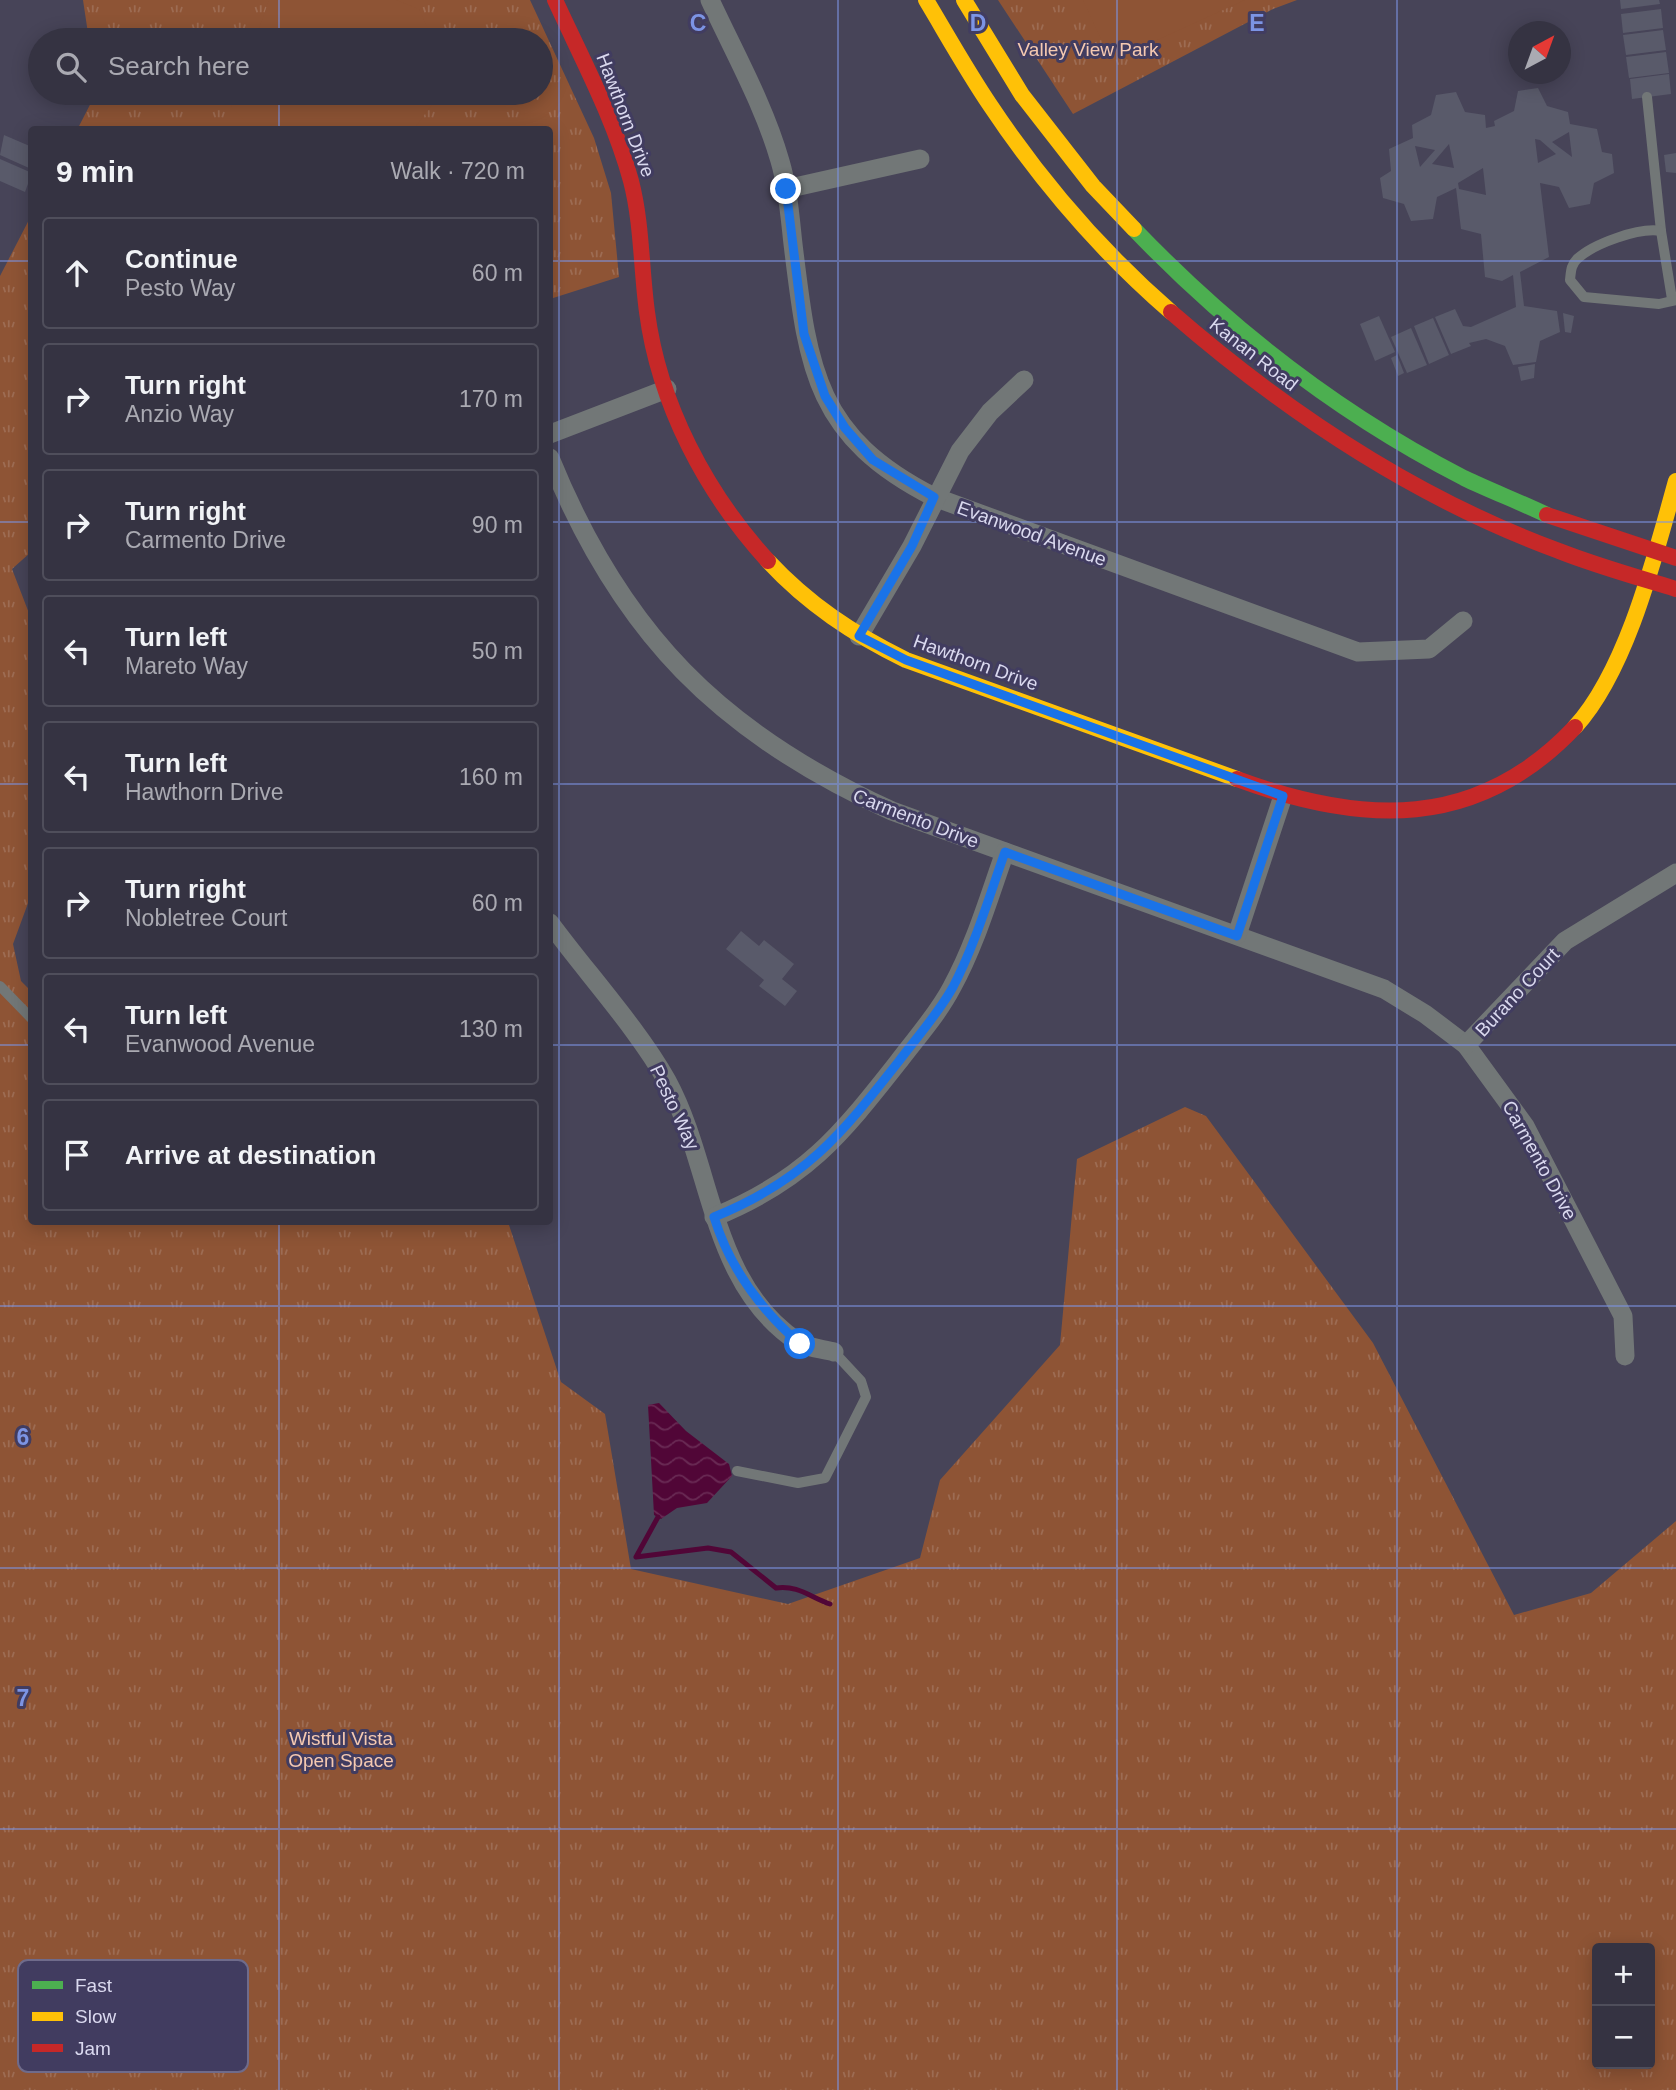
<!DOCTYPE html>
<html lang="en">
<head>
<meta charset="utf-8">
<style>
	:root { --surface:#353342; --page:#3d3b49; --text:#f1f3f6; --muted:#aaaab2; --line:#4f4e5b }
	body { margin:0; font-family:Arial,sans-serif; background:var(--page); color:var(--text) }
	.controls { position:absolute; right:21px; bottom:21px; display:grid; overflow:hidden; border-radius:7px; box-shadow:0 4px 18px #0003 }
	.controls button { width:63px; height:63px; display:grid; place-items:center; padding:0; border:0; border-bottom:2px solid var(--line); background:var(--surface); color:var(--text); font:35px sans-serif }
	.compass { position:absolute; left:1508px; top:21px; width:63px; height:63px; border-radius:50%; background:var(--surface); box-shadow:0 4px 18px #0003; rotate:41deg }
	.stop { position:absolute; width:21px; height:21px; margin:-16px; border:5px solid #1a73e8; border-radius:50%; background:#fff }
	.stop.end { background:#1a73e8; border-color:#fff; box-shadow:0 2px 7px #0008 }
	.list { margin:0; padding:0; list-style:none }
	h2 { display:flex; justify-content:space-between; align-items:center; height:91px; margin:0; padding:0 28px; font-size:30px }
	h2 small { font-size:23px; font-weight:400; color:var(--muted) }
	.list li { display:grid; grid-template-columns:46px 1fr auto; gap:21px; align-items:center; box-sizing:border-box; height:112px; margin:0 14px 14px; padding:0 14px; border:2px solid var(--line); border-radius:7px }
	.list b { display:block; font-size:26px; white-space:nowrap }
	.list p { margin:0; font-size:23px; white-space:nowrap; color:var(--muted) }
	.list em { font-size:23px; font-style:normal; color:var(--muted) }
	.icon { flex:none; width:38px; height:38px; fill:none; stroke:currentColor; stroke-width:2; stroke-linecap:round; stroke-linejoin:round }
	.map { position:relative; flex:none; width:1676px; height:2090px; overflow:hidden }
	.search { position:absolute; background:var(--surface); box-shadow:0 4px 18px #0003; left:28px; top:28px; width:525px; height:77px; display:flex; align-items:center; gap:18px; box-sizing:border-box; padding:0 24px; border-radius:38px; color:var(--muted); font-size:26px }
	.panel { position:absolute; background:var(--surface); box-shadow:0 4px 18px #0003; left:28px; top:126px; width:525px; height:1099px; border-radius:7px }
	.map>svg:first-child { display:block }
</style>
</head>
<body>
<div class="map">
<svg width="1676" height="2090" viewBox="0 0 1676 2090">
	<defs>
		<pattern id="grass-tufts" width="24" height="20" patternUnits="userSpaceOnUse" patternTransform="scale(1.75)"><rect width="24" height="20" fill="#8e5435"/><path d="M3 7l-1-3M5 7V3M7 7l1-3M15 17l-1-3M17 17v-4M19 17l1-3" fill="none" stroke="#9d6c53"/></pattern>
		<pattern id="water-waves" width="16" height="10" patternUnits="userSpaceOnUse" patternTransform="scale(1.75)"><rect width="16" height="10" fill="#510637"/><path d="M0 5q4-4 8 0t8 0" fill="none" stroke="#692a54"/></pattern>
	</defs>
	<rect width="100%" height="100%" fill="#474458"/>
	<g fill="url(#grass-tufts)" fill-rule="evenodd">
		<path d="M 83,0 L 530,0 L 594,138 L 611,193 L 619,277 L 550,299 L 550,130 L 77,130 L 96,93 L 541,93 L 541,40 L 89,40 Z"/>
		<path d="M 998,0 L 1297,0 L 1273,9 L 1073,114 Z"/>
		<path d="M 31,216 L 31,552 L 12,569 L 32,621 L 31,895 L 13,944 L 21,981 L 31,991 L 32,1222 L 508,1222 L 561,1382 L 605,1414 L 631,1569 L 788,1604 L 920,1558 L 940,1480 L 1060,1345 L 1077,1159 L 1185,1107 L 1206,1116 L 1373,1343 L 1514,1615 L 1591,1593 L 1676,1521 L 1676,2090 L 0,2090 L 0,276 ZM 1597,1948 L 1650,1948 L 1650,2064 L 1597,2064 Z"/>
	</g>
	<g fill="#8e5435">
		<path d="M 269,0 L 396,0 L 419,9 L 433,40 L 255,40 Z"/>
		<path d="M 1083,0 L 1245,0 L 1111,61 Z"/>
		<path d="M 236,93 L 436,93 L 434,102 L 413,130 L 253,129 L 231,107 Z"/>
	</g>
	<path fill="url(#water-waves)" d="M 659,1403 L 686,1431 L 729,1464 L 732,1476 L 707,1503 L 677,1508 L 661,1519 L 654,1515 L 648,1405 Z"/>
	<g fill="none" stroke-linecap="round" stroke-linejoin="round">
		<path stroke="#510637" stroke-width="5" d="M 658,1517 L 636,1557 L 708,1548 L 731,1552 L 776,1588 C 798,1585 810,1597 830,1604"/>
	</g>
	<g fill="#595a6a" fill-rule="evenodd">
		<path d="M 1620,0 L 1659,0 L 1660,4 L 1621,9 Z"/>
		<path d="M 1661,9 L 1663,28 L 1623,33 L 1621,14 Z"/>
		<path d="M 1663,30 L 1666,50 L 1626,55 L 1623,35 Z"/>
		<path d="M 1666,52 L 1669,73 L 1629,78 L 1626,57 Z"/>
		<path d="M 1669,74 L 1671,94 L 1632,99 L 1630,79 Z"/>
		<path d="M 1538,88 L 1547,106 L 1568,112 L 1570,124 L 1597,129 L 1602,152 L 1612,154 L 1614,173 L 1594,183 L 1590,204 L 1569,208 L 1559,187 L 1540,183 L 1549,257 L 1520,272 L 1524,306 L 1557,311 L 1560,332 L 1540,341 L 1536,362 L 1513,365 L 1505,346 L 1486,339 L 1469,343 L 1471,346 L 1451,354 L 1435,317 L 1455,309 L 1463,326 L 1471,327 L 1516,307 L 1513,275 L 1502,281 L 1485,277 L 1481,234 L 1461,229 L 1456,188 L 1437,197 L 1433,219 L 1411,221 L 1404,204 L 1383,198 L 1380,178 L 1391,171 L 1389,149 L 1413,138 L 1412,125 L 1431,115 L 1436,95 L 1456,92 L 1465,112 L 1485,115 L 1486,128 L 1495,126 L 1494,121 L 1514,111 L 1518,91 ZM 1569,132 L 1572,157 L 1552,142 ZM 1535,139 L 1540,140 L 1556,154 L 1538,163 ZM 1449,144 L 1454,168 L 1432,164 ZM 1415,146 L 1435,150 L 1420,167 ZM 1483,168 L 1486,195 L 1459,189 L 1458,183 Z"/>
		<path d="M 4,135 L 32,147 L 29,168 L 0,155 Z"/>
		<path d="M 1676,153 L 1676,173 L 1666,172 L 1664,155 Z"/>
		<path d="M 0,159 L 32,173 L 25,192 L 0,181 Z"/>
		<path d="M 1563,313 L 1574,316 L 1571,333 L 1565,332 Z"/>
		<path d="M 1379,316 L 1395,352 L 1375,361 L 1360,324 Z"/>
		<path d="M 1433,318 L 1449,355 L 1429,364 L 1414,326 Z"/>
		<path d="M 1411,328 L 1427,365 L 1407,373 L 1391,337 Z"/>
		<path d="M 1397,355 L 1404,373 L 1398,376 L 1391,358 Z"/>
		<path d="M 1535,364 L 1534,378 L 1521,381 L 1518,367 Z"/>
		<path d="M 741,931 L 759,946 L 764,940 L 794,964 L 782,979 L 797,991 L 785,1006 L 759,986 L 764,980 L 726,949 Z"/>
	</g>
	<g fill="none" stroke-linecap="round" stroke-linejoin="round">
		<g stroke="#727777" stroke-width="10">
			<path d="M 1647,97 L 1661,231 L 1672,299"/>
			<path d="M 1661,231 C 1639,227 1593,244 1577,259 C 1571,265 1571,271 1570,280 L 1584,297 L 1659,304 L 1676,300"/>
			<path d="M 0,986 L 32,1019"/>
			<path d="M 737,1471 L 798,1483 L 825,1478 L 866,1397 L 861,1381 L 834,1352"/>
		</g>
		<g stroke="#727777" stroke-width="19">
			<path d="M 710,0 C 734,52 764,105 780,161 C 788,188 790,217 793,244 C 808,367 814,436 934,497 L 1358,652 L 1429,649 L 1463,621"/>
			<path d="M 786,189 L 920,159"/>
			<path d="M 550,434 L 667,389"/>
			<path d="M 550,458 C 621,633 720,733 892,811 L 1384,989 L 1425,1014 L 1466,1045 L 1525,1126 L 1623,1316 L 1625,1356"/>
			<path d="M 859,636 L 912,546 L 960,451 L 990,412 L 1024,380"/>
			<path d="M 550,923 C 586,972 638,1029 667,1081 C 713,1166 710,1284 798,1342 C 808,1348 823,1349 834,1352"/>
			<path d="M 1237,935 L 1283,796"/>
			<path d="M 1466,1045 L 1565,941 L 1676,873"/>
			<path d="M 714,1217 C 805,1180 840,1136 899,1061 C 917,1037 938,1014 952,987 C 975,945 989,897 1005,852"/>
		</g>
		<path stroke="#4caf50" stroke-width="16" d="M 1134,229 C 1229,328 1341,415 1464,478 C 1491,491 1520,502 1547,515"/>
		<g stroke="#ffc107" stroke-width="16">
			<path d="M 926,0 C 947,35 967,71 990,105 C 1040,180 1103,253 1171,312"/>
			<path d="M 964,0 L 1022,95 L 1093,186 L 1134,229"/>
			<path d="M 768,561 C 808,604 853,634 906,660 L 1237,779"/>
			<path d="M 1575,727 C 1627,670 1655,556 1676,481"/>
		</g>
		<g stroke="#c62828" stroke-width="16">
			<path d="M 555,0 C 582,59 614,118 631,181 C 642,223 641,268 647,312 C 659,404 706,493 768,561"/>
			<path d="M 1171,312 C 1287,413 1415,498 1559,551 C 1597,566 1637,577 1676,589"/>
			<path d="M 1547,515 L 1676,558"/>
			<path d="M 1237,779 C 1362,825 1477,831 1575,727"/>
		</g>
	</g>
	<g fill="none" stroke-linecap="round" stroke-linejoin="round">
		<path stroke="#1a73e8" stroke-width="9" d="M 786,189 L 804,334 L 825,396 L 845,428 L 873,460 L 934,497 L 912,546 L 859,636 L 906,660 L 1283,796 L 1237,936 L 1005,852 C 989,897 975,945 953,987 C 938,1014 917,1037 899,1061 C 840,1136 805,1180 714,1217 C 730,1269 760,1309 800,1344"/>
	</g>
	<path fill="none" stroke="#7c94e4" stroke-width="2" stroke-opacity="0.55" d="M 279,0 L 279,40M 559,0 L 559,2090M 838,0 L 838,2090M 1117,0 L 1117,2090M 1397,0 L 1397,2090M 279,93 L 279,130M 0,261 L 32,261M 550,261 L 1676,261M 0,522 L 32,522M 550,522 L 1676,522M 0,784 L 32,784M 550,784 L 1676,784M 0,1045 L 32,1045M 550,1045 L 1676,1045M 279,1222 L 279,2090M 0,1306 L 1676,1306M 0,1568 L 1676,1568M 0,1829 L 1676,1829"/>
	<g text-anchor="middle" stroke-width="6" stroke-linejoin="round" paint-order="stroke">
		<g font-size="19" fill="#f5c9b1" stroke="#413c60">
			<text x="1088" y="56">Valley View Park</text>
			<text x="341" y="1745">Wistful Vista<tspan x="341" dy="22">Open Space</tspan></text>
		</g>
		<g font-size="19" fill="#dad9ef" stroke="#413c60">
			<text transform="translate(626 115) rotate(69)" y="7">Hawthorn Drive</text>
			<text transform="translate(1254 354) rotate(38)" y="7">Kanan Road</text>
			<text transform="translate(1032 533) rotate(20)" y="7">Evanwood Avenue</text>
			<text transform="translate(976 662) rotate(20)" y="7">Hawthorn Drive</text>
			<text transform="translate(916 818) rotate(21)" y="7">Carmento Drive</text>
			<text transform="translate(1517 992) rotate(-47)" y="7">Burano Court</text>
			<text transform="translate(675 1107) rotate(65)" y="7">Pesto Way</text>
			<text transform="translate(1540 1160) rotate(61)" y="7">Carmento Drive</text>
		</g>
	</g>
	<rect x="18" y="1960" width="230" height="112" rx="10" fill="#413c60" stroke="#6f6b8b" stroke-width="2"/>
	<rect x="32" y="1981" width="31" height="8" fill="#4caf50"/>
	<rect x="32" y="2012" width="31" height="9" fill="#ffc107"/>
	<rect x="32" y="2044" width="31" height="8" fill="#c62828"/>
	<g font-size="19" fill="#dad9ef">
		<text x="75" y="1992">Fast</text>
		<text x="75" y="2023">Slow</text>
		<text x="75" y="2055">Jam</text>
	</g>
	<g font-size="23" text-anchor="middle" font-weight="bold" fill="#7c94e4" stroke="#413c60" stroke-width="6" stroke-linejoin="round" paint-order="stroke">
		<text x="698" y="31">C</text>
		<text x="978" y="31">D</text>
		<text x="1257" y="31">E</text>
		<text x="23" y="1445">6</text>
		<text x="23" y="1706">7</text>
	</g>
</svg>
<div class="controls">
<button>+</button>
<button>−</button>
</div>
<svg class="compass" viewBox="-18 -18 36 36"><path d="M0-13l5 13h-10z" fill="#e53935"/><path d="M0 13l5-13h-10z" fill="#aaaab2"/></svg>
<div class="stop" style="left:800px;top:1344px"></div>
<div class="stop end" style="left:786px;top:189px"></div>
<div class="search"><svg class="icon" aria-label="search" viewBox="0 0 24 24"><circle cx="10" cy="10" r="6"/><path d="M15 15l6 6"/></svg>Search here</div>
<section class="panel">
<h2>9 min<small>Walk · 720 m</small></h2>
<ul class="list">
<li><svg class="icon" aria-label="ahead" viewBox="0 0 24 24"><path d="M12 20V5M6 11l6-6 6 6"/></svg><div><b>Continue</b><p>Pesto Way</p></div><em>60 m</em></li>
<li><svg class="icon" aria-label="right" viewBox="0 0 24 24"><path d="M7 20v-9h11M14 6l5 5-5 5"/></svg><div><b>Turn right</b><p>Anzio Way</p></div><em>170 m</em></li>
<li><svg class="icon" aria-label="right" viewBox="0 0 24 24"><path d="M7 20v-9h11M14 6l5 5-5 5"/></svg><div><b>Turn right</b><p>Carmento Drive</p></div><em>90 m</em></li>
<li><svg class="icon" aria-label="left" viewBox="0 0 24 24"><path d="M17 20v-9H6M10 6l-5 5 5 5"/></svg><div><b>Turn left</b><p>Mareto Way</p></div><em>50 m</em></li>
<li><svg class="icon" aria-label="left" viewBox="0 0 24 24"><path d="M17 20v-9H6M10 6l-5 5 5 5"/></svg><div><b>Turn left</b><p>Hawthorn Drive</p></div><em>160 m</em></li>
<li><svg class="icon" aria-label="right" viewBox="0 0 24 24"><path d="M7 20v-9h11M14 6l5 5-5 5"/></svg><div><b>Turn right</b><p>Nobletree Court</p></div><em>60 m</em></li>
<li><svg class="icon" aria-label="left" viewBox="0 0 24 24"><path d="M17 20v-9H6M10 6l-5 5 5 5"/></svg><div><b>Turn left</b><p>Evanwood Avenue</p></div><em>130 m</em></li>
<li><svg class="icon" aria-label="arrive" viewBox="0 0 24 24"><path d="M6 21V4h12l-3 4 3 4H6"/></svg><div><b>Arrive at destination</b></div></li>
</ul>
</section>
</div>
</body>
</html>
